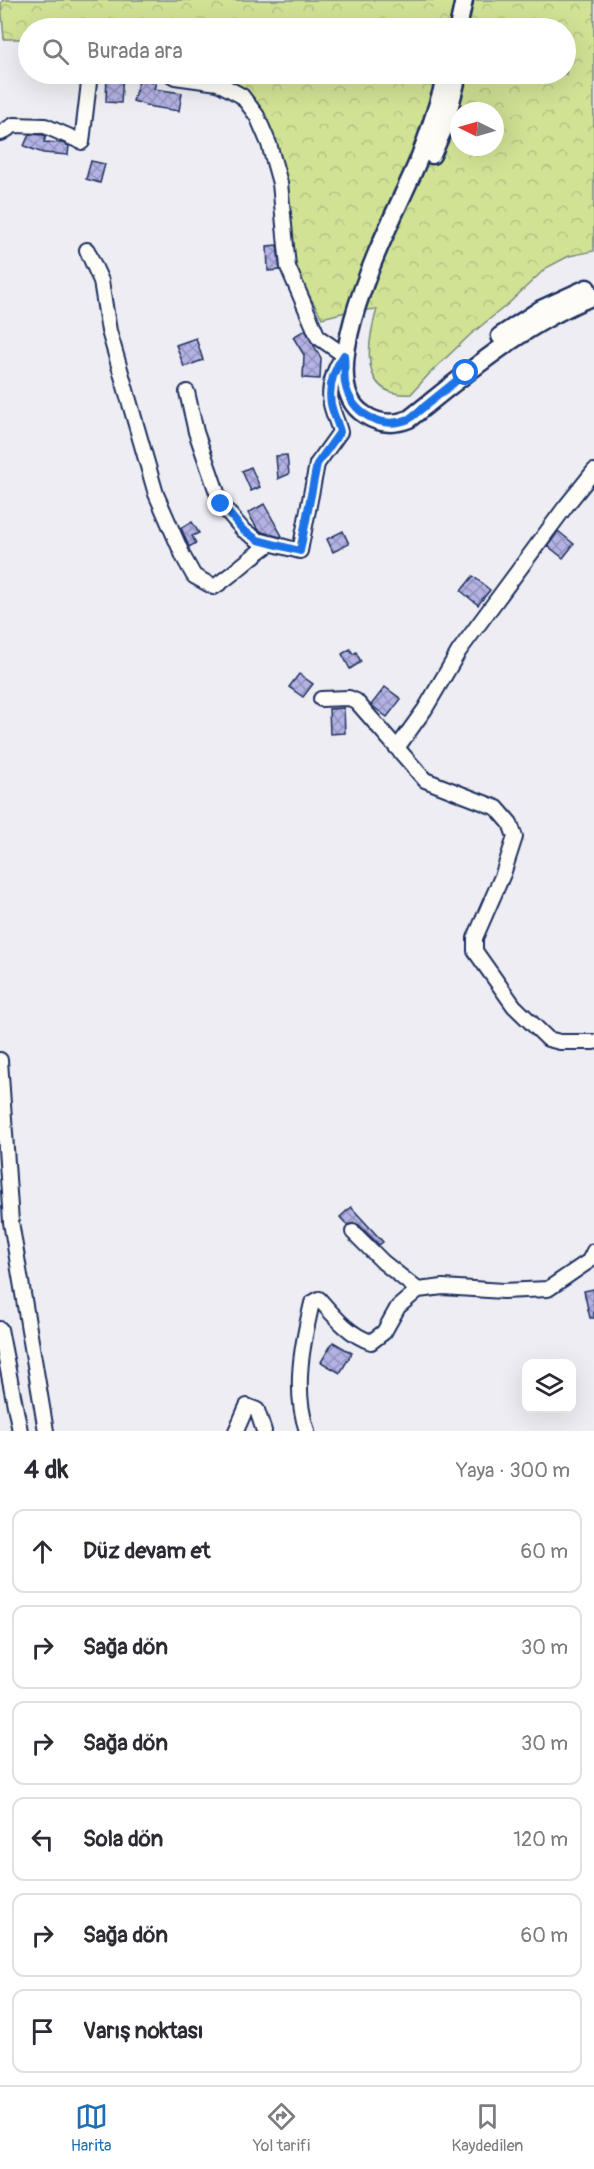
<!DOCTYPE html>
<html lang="tr">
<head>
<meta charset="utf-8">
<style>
	:root { --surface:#fff; --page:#f2f2f3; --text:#2b2b33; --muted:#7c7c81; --line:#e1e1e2; --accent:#1f6fb2 }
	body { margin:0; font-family:Pangolin,sans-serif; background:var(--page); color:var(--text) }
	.controls { position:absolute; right:18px; bottom:18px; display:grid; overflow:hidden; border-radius:12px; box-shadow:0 6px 24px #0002 }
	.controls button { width:54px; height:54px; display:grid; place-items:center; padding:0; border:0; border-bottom:2px solid var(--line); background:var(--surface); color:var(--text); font:30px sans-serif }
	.compass { position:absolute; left:450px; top:102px; width:54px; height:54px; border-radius:50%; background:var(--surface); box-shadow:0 6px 24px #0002; rotate:275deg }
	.stop { position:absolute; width:18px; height:18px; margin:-14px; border:4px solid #1a73e8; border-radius:50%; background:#fff }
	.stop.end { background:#1a73e8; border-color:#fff; box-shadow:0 2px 6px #0008 }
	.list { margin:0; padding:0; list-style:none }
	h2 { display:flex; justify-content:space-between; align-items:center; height:78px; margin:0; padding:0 24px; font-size:26px }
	h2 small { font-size:20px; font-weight:400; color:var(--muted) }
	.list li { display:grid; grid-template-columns:39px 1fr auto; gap:18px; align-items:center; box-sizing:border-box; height:84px; margin:0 12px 12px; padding:0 12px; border:2px solid var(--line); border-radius:12px }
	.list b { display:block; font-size:22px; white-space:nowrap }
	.list em { font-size:20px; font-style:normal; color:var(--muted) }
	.icon { flex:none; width:33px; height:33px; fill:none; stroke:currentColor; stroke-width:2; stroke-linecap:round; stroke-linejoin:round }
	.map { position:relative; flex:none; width:594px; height:1431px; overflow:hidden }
	.search { position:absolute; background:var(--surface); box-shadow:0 6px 24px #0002; left:18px; right:18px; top:18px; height:66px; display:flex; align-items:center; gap:15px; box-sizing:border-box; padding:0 21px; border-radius:33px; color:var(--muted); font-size:22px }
	.sheet { height:654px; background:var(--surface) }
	nav { display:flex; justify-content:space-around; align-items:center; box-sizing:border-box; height:84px; border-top:2px solid var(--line); background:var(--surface); font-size:16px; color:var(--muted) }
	nav a { display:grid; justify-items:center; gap:3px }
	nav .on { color:var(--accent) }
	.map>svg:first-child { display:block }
</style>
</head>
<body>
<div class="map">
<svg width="594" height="1431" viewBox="0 0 594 1431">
	<defs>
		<pattern id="forest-crowns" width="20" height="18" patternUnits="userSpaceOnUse" patternTransform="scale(1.5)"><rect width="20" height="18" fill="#d1e295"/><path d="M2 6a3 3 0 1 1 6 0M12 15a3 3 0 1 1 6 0" fill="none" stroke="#b3c283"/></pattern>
		<pattern id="building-cross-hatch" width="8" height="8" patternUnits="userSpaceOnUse" patternTransform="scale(1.5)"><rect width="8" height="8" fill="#b4b2e3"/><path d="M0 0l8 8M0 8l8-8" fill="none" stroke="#9291bb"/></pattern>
	</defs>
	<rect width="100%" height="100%" fill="#eeedf3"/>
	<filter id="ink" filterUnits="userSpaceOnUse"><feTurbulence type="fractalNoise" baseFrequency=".0167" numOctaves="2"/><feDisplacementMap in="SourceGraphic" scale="12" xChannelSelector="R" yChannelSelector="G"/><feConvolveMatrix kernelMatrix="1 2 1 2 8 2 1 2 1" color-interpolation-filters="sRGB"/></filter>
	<g filter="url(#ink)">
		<path fill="url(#forest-crowns)" stroke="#76887a" stroke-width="1.5" fill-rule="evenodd" d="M 3,0 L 594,0 L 594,251 L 569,256 L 546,268 L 508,304 L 470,335 L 430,373 L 411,394 C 358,398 367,343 377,309 L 346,312 L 322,318 L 293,266 L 283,174 L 249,100 L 198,74 L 566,74 L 566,28 L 157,28 L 153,23 L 129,28 L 28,28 L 28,39 L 4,39 L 1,3 ZM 459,111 L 495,111 L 495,147 L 459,147 Z"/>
		<g fill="url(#building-cross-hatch)" stroke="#1b2f5e" stroke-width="1.5">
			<path d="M 107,74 L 123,74 L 121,103 L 106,102 Z"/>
			<path d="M 140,78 L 156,83 L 154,89 L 182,93 L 179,111 L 152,107 L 133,101 Z"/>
			<path d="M 29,134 L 43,135 L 46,136 L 44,142 L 62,143 L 69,146 L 68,155 L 43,153 L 24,146 Z"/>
			<path d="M 91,161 L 105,164 L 100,183 L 86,179 Z"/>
			<path d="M 277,245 L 280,270 L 268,271 L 267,246 Z"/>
			<path d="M 305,330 L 321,358 L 320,379 L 303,378 L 304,355 L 293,337 Z"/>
			<path d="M 196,338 L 203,360 L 184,367 L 176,345 Z"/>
			<path d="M 287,455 L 289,474 L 278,479 L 276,456 Z"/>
			<path d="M 251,467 L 260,487 L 251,491 L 242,471 Z"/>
			<path d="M 264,504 L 282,536 L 280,537 L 262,532 L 257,528 L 248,513 Z"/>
			<path d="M 192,522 L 199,533 L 192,536 L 196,543 L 189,547 L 181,528 Z"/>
			<path d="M 343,531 L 349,544 L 333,552 L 327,539 Z"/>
			<path d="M 558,531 L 574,544 L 563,558 L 548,546 Z"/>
			<path d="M 473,576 L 490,590 L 478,605 L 461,591 Z"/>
			<path d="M 350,649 L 353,654 L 356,652 L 361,662 L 350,669 L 342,654 Z"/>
			<path d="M 299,674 L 313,684 L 303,697 L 289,687 Z"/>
			<path d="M 385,687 L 401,699 L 387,717 L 371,705 Z"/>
			<path d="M 344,708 L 345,733 L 330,734 L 329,709 Z"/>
			<path d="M 351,1207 L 383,1242 L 379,1245 L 359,1225 L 355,1223 L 347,1225 L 340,1217 Z"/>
			<path d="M 594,1289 L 594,1318 L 590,1318 L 584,1291 Z"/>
			<path d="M 333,1342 L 352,1353 L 340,1373 L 321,1362 Z"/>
		</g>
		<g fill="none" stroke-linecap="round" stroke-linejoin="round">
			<g stroke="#1b2f5e" stroke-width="18">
				<g id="minor">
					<path d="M 170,74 L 175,77 L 218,83 L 242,96 L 257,116 L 269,144 L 280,183 L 288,267 L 318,337 L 344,355 C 334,369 328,386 331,404 C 333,414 338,423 340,432 L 317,464 L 300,551 L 258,540 L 243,530 L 221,504 L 196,432 L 187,392"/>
					<path d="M 1,133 L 14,125 L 45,126 L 82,142 L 90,74"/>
					<path d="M 87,250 L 101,281 L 109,331 L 156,494 L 184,558 L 194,576 L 214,587 C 234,574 250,557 270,544"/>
					<path d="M 321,699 L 349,698 L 356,701 L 425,780 L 497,808 L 510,823 L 515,837 L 503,874 L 475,938 L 475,951 L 514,1006 L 548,1039 L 560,1042 L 594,1042"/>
					<path d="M 397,748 L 425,709 L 459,651 L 566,506 L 594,471"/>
					<path d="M 0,1060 L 11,1222 L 46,1431"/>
					<path d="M 353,1232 L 383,1262 L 418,1290"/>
					<path d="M 0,1329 L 20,1431"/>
					<path d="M 236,1431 L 247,1406 L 257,1410 L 264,1431"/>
					<path d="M 307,1431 C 293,1390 302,1345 312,1303 L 319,1299 C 334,1316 349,1335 371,1342 L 384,1332 L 398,1307 L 418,1290 L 443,1287 L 503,1291 L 548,1289 L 589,1261 L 594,1251"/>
				</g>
			</g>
			<g stroke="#1b2f5e" stroke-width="21">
				<g id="major">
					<path d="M 458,28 L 464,0"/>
					<path d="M 447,74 C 438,103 430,132 418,161 C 399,209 304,379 365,415 C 379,424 394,425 409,419 C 466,374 525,323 594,296"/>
					<path d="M 432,155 L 444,128 L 456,83"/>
					<path d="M 500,336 L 541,309 L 587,288"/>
				</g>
			</g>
			<use href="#minor" stroke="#fdfcf7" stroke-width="14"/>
			<use href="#major" stroke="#fdfcf7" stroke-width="16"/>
		</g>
	</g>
	<g fill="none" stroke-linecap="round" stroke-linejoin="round" filter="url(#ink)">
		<path stroke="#1a73e8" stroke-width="8" d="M 221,504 L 243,530 L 258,540 L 300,551 L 317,464 L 340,432 C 338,423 333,414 331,404 C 328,386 334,369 344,355 C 345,364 344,374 345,383 C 351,414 381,430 409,419 L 466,373"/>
	</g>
</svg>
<div class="controls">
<button><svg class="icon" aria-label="layers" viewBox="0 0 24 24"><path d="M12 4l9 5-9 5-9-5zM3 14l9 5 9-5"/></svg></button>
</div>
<svg class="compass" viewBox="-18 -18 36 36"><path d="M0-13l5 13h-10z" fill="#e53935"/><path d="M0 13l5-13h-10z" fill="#7c7c81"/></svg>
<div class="stop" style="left:466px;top:373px"></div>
<div class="stop end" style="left:221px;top:504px"></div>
<div class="search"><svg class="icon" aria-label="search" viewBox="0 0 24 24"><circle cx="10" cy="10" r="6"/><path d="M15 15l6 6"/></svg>Burada ara</div>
</div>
<section class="sheet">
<h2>4 dk<small>Yaya · 300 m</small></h2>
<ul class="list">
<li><svg class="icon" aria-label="ahead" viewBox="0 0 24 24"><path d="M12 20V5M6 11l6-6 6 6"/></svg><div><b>Düz devam et</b></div><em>60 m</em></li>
<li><svg class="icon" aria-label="right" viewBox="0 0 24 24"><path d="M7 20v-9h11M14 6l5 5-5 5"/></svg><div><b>Sağa dön</b></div><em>30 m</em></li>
<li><svg class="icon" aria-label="right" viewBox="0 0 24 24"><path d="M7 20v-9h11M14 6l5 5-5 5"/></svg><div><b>Sağa dön</b></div><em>30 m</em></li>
<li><svg class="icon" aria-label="left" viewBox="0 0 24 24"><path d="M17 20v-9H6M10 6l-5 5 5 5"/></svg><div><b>Sola dön</b></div><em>120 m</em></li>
<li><svg class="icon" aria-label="right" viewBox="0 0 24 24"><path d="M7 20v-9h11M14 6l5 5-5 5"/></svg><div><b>Sağa dön</b></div><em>60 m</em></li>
<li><svg class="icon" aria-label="arrive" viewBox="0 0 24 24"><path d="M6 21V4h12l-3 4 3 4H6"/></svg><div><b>Varış noktası</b></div></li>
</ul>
</section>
<nav>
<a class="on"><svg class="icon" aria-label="map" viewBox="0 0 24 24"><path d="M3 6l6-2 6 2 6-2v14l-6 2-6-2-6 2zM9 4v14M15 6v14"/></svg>Harita</a>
<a><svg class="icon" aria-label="directions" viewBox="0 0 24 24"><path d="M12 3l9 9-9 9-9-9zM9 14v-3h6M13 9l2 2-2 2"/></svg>Yol tarifi</a>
<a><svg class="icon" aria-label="saved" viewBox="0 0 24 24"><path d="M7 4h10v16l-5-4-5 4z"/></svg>Kaydedilen</a>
</nav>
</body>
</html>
